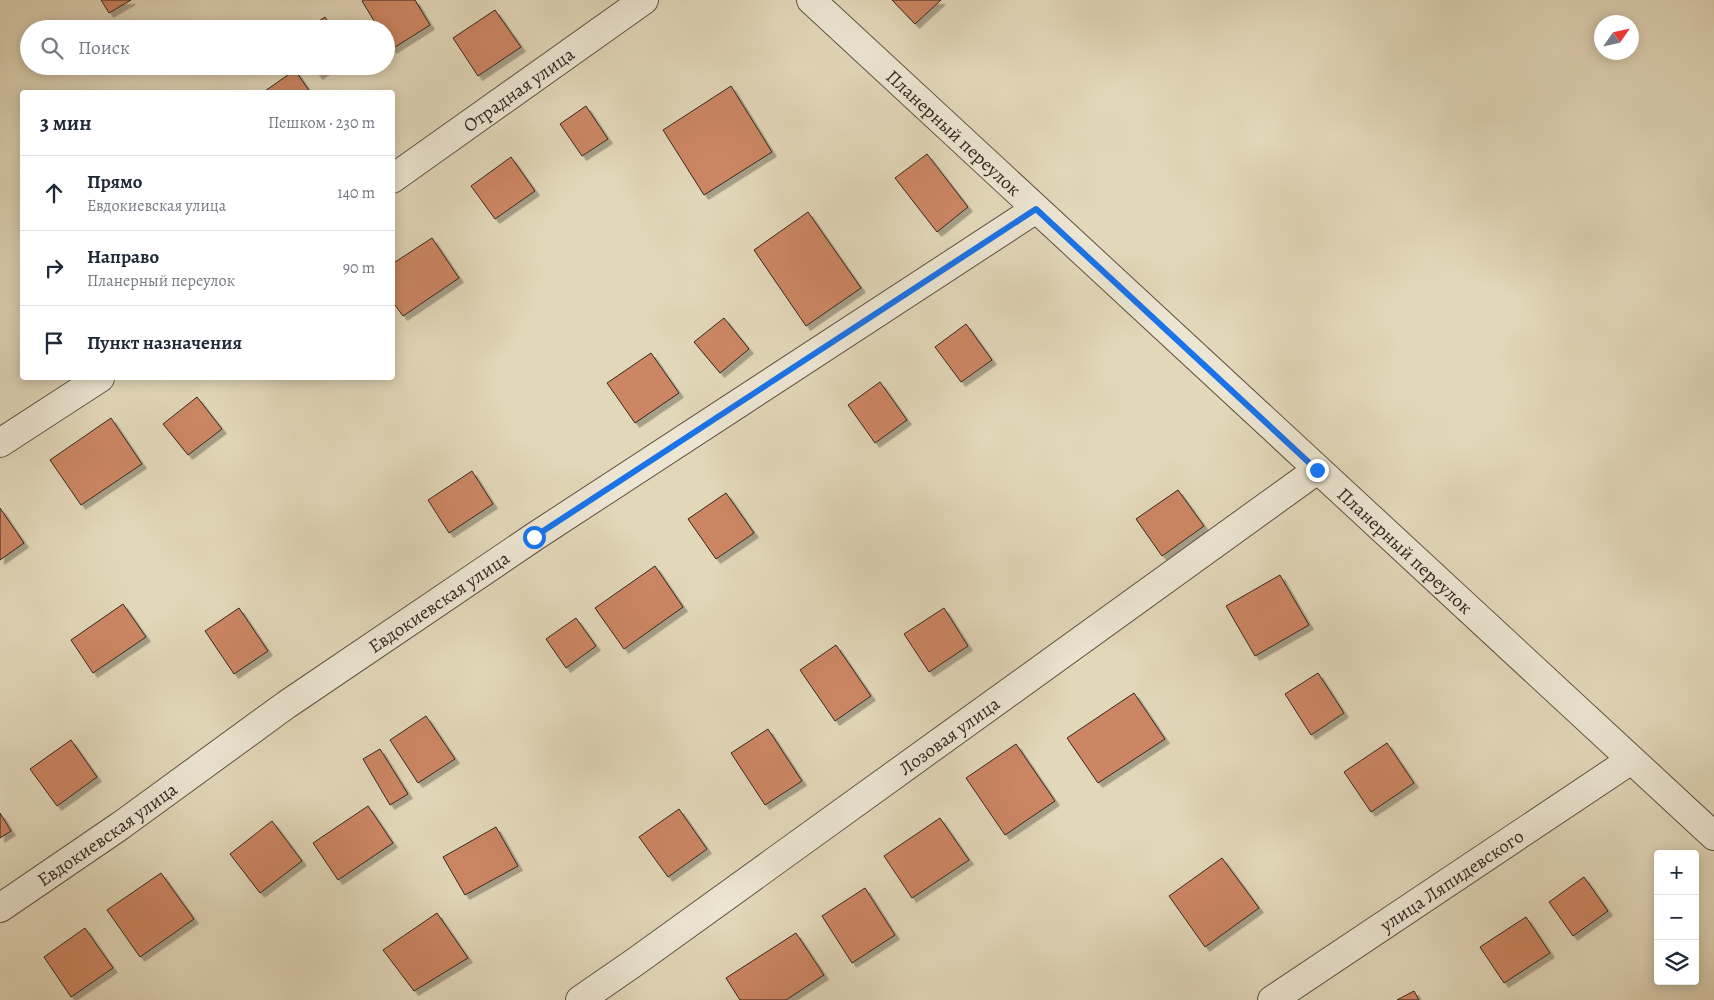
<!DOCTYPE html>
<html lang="ru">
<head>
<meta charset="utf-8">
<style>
	:root { --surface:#fff; --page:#f6f6f7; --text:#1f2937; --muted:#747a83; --line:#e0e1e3 }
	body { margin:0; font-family:Alegreya,serif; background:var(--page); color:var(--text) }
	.controls { position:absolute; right:15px; bottom:15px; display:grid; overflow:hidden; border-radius:5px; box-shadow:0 2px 12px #0003 }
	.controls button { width:45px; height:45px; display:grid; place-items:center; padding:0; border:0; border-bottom:1px solid var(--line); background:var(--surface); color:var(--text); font:25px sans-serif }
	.compass { position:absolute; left:1594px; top:15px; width:45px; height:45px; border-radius:50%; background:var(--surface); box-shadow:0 2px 12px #0003; rotate:56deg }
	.stop { position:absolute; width:15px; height:15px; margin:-11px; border:4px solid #1a73e8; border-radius:50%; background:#fff }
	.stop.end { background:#1a73e8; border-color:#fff; box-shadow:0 1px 5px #0008 }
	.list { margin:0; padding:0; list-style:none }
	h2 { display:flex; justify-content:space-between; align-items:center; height:65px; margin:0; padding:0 20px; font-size:21px }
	h2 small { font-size:16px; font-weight:400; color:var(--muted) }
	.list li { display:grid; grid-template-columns:32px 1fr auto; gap:15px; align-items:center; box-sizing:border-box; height:75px; padding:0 20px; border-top:1px solid var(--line) }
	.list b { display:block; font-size:19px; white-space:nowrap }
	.list p { margin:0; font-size:16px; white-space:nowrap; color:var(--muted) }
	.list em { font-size:16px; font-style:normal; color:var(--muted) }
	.icon { flex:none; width:28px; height:28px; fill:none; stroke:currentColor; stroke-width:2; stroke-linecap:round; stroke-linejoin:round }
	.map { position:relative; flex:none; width:1714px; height:1000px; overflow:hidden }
	.search { position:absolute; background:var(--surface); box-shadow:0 2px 12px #0003; left:20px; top:20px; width:375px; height:55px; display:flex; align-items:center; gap:12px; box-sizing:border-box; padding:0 18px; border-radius:28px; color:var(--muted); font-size:19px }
	.panel { position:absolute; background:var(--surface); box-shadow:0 2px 12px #0003; left:20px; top:90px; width:375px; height:290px; border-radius:5px }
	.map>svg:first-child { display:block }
</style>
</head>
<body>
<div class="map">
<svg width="1714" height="1000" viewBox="0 0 1714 1000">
	<defs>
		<filter id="shadow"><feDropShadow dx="4.5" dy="4.5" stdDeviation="0" flood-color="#0004"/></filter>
	</defs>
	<rect width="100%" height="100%" fill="#e2d7b9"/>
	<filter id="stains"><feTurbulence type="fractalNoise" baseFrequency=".004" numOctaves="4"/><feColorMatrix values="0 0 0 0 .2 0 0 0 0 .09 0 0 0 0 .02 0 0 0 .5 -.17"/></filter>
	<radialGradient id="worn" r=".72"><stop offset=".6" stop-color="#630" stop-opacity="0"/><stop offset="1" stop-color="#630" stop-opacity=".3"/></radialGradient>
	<g fill="#cc8663" stroke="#34271e" filter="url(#shadow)">
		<path d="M 101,0 L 131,0 L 109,13 Z"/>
		<path d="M 364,0 L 415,0 L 430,25 L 392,49 L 386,40 L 386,29 L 379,29 L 362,1 Z"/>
		<path d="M 892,0 L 941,0 L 915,24 Z"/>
		<path d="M 495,10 L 521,47 L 478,76 L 453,38 Z"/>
		<path d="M 325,17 L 333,29 L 307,29 Z"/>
		<path d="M 313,66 L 331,66 L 318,75 Z"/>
		<path d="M 295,70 L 310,92 L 266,92 L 265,91 Z"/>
		<path d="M 731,86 L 772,152 L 704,195 L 663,130 Z"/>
		<path d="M 586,106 L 608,139 L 582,156 L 560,124 Z"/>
		<path d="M 927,154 L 968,207 L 937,232 L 895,178 Z"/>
		<path d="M 511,157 L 535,191 L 495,219 L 471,186 Z"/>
		<path d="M 808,212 L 861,288 L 806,326 L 754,250 Z"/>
		<path d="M 432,238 L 459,278 L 403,316 L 392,301 L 392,264 Z"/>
		<path d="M 724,318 L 749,349 L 720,373 L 694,342 Z"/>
		<path d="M 966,324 L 992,360 L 961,382 L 935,347 Z"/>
		<path d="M 651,353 L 679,393 L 635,423 L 607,383 Z"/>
		<path d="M 880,382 L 907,420 L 875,443 L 848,405 Z"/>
		<path d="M 197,397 L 222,429 L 188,455 L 163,424 Z"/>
		<path d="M 111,418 L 142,464 L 81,505 L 50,460 Z"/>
		<path d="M 472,471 L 493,504 L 449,533 L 428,500 Z"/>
		<path d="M 1178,490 L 1204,526 L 1162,556 L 1136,519 Z"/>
		<path d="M 726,493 L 754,533 L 716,559 L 688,519 Z"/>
		<path d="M 0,508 L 24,543 L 0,560 Z"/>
		<path d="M 655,566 L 683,607 L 624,649 L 595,608 Z"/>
		<path d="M 1280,575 L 1309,625 L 1255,656 L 1226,606 Z"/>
		<path d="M 123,604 L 146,637 L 93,673 L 71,640 Z"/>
		<path d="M 239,608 L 268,651 L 234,674 L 205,631 Z"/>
		<path d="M 944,608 L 968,646 L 929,672 L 904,634 Z"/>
		<path d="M 576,618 L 596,646 L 566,668 L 546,639 Z"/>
		<path d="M 836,645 L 871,696 L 835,721 L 800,670 Z"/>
		<path d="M 1318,673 L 1344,713 L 1311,735 L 1285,694 Z"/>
		<path d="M 1134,693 L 1165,739 L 1098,783 L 1067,738 Z"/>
		<path d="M 426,716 L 455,759 L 418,783 L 390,740 Z"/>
		<path d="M 768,729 L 802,781 L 765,805 L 731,753 Z"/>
		<path d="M 71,740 L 97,777 L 57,806 L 30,769 Z"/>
		<path d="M 1387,743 L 1414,783 L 1371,812 L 1344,772 Z"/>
		<path d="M 1016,744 L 1055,801 L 1005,835 L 966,778 Z"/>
		<path d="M 380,749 L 408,794 L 390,805 L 363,759 Z"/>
		<path d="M 368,806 L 393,843 L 338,880 L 313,843 Z"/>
		<path d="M 679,809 L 707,849 L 668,877 L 639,837 Z"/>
		<path d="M 0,813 L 11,831 L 0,838 Z"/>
		<path d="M 940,818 L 969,860 L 912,898 L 884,856 Z"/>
		<path d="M 272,821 L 302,861 L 260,893 L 230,854 Z"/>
		<path d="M 496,827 L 518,866 L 465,895 L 443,857 Z"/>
		<path d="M 1222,858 L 1259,908 L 1205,947 L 1169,896 Z"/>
		<path d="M 161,873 L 194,919 L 140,957 L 107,910 Z"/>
		<path d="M 1584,877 L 1608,911 L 1573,936 L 1549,902 Z"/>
		<path d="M 865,888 L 895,935 L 852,963 L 822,916 Z"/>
		<path d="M 437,913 L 468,958 L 414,991 L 383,950 Z"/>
		<path d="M 1526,917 L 1550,953 L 1504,983 L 1480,947 Z"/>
		<path d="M 85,928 L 113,968 L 71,997 L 44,957 Z"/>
		<path d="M 796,933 L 824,975 L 786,1000 L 740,1000 L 726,978 Z"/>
		<path d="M 1414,991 L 1419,1000 L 1397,1000 Z"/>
	</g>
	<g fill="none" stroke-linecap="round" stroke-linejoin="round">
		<g stroke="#605345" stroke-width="30">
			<g id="street">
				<path id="s1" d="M 811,0 L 1714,836"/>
				<path id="s2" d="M 392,179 L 644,0"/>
				<path d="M 0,443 L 100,378"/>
				<path id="s3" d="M 0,908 L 120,826 L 286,705 L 534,537 L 1036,209"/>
				<path id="s4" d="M 580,1000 L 635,962 L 1317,470"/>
				<path id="s5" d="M 1272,1000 L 1631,760"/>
			</g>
		</g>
		<use href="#street" stroke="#ece5d2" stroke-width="28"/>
	</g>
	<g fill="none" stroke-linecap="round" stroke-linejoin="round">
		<path stroke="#1a73e8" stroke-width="6" d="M 534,537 L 1036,209 L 1317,470"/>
	</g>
	<g text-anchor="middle" stroke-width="4" stroke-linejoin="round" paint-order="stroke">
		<g font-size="19" fill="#34271e" stroke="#ece5d2">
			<text dy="7" stroke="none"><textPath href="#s2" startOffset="155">Отрадная улица</textPath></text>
			<text dy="7" stroke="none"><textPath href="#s1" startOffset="195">Планерный переулок</textPath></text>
			<text dy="7" stroke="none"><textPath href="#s1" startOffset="810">Планерный переулок</textPath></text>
			<text dy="7" stroke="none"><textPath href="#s3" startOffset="535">Евдокиевская улица</textPath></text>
			<text dy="7" stroke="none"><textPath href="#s4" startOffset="454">Лозовая улица</textPath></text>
			<text dy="7" stroke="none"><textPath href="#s3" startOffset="130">Евдокиевская улица</textPath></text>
			<text dy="7" stroke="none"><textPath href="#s5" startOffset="216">улица Ляпидевского</textPath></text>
		</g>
	</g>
	<rect width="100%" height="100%" filter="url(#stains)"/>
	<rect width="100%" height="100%" fill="url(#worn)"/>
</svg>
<div class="controls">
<button>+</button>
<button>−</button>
<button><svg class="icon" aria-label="layers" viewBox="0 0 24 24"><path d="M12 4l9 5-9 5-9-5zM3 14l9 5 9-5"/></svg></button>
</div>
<svg class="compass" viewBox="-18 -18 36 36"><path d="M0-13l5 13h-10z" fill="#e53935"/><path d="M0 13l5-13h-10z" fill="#747a83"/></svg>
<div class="stop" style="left:534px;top:537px"></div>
<div class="stop end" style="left:1317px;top:470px"></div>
<div class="search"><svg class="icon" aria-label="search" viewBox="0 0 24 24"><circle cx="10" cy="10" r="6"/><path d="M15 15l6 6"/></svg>Поиск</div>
<section class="panel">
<h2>3 мин<small>Пешком · 230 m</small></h2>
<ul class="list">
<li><svg class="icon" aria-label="ahead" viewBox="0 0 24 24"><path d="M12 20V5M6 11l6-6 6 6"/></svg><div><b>Прямо</b><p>Евдокиевская улица</p></div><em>140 m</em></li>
<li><svg class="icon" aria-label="right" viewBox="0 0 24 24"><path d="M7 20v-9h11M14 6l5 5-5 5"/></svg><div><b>Направо</b><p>Планерный переулок</p></div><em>90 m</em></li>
<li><svg class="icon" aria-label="arrive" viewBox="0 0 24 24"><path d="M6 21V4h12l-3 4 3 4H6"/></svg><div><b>Пункт назначения</b></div></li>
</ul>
</section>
</div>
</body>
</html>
